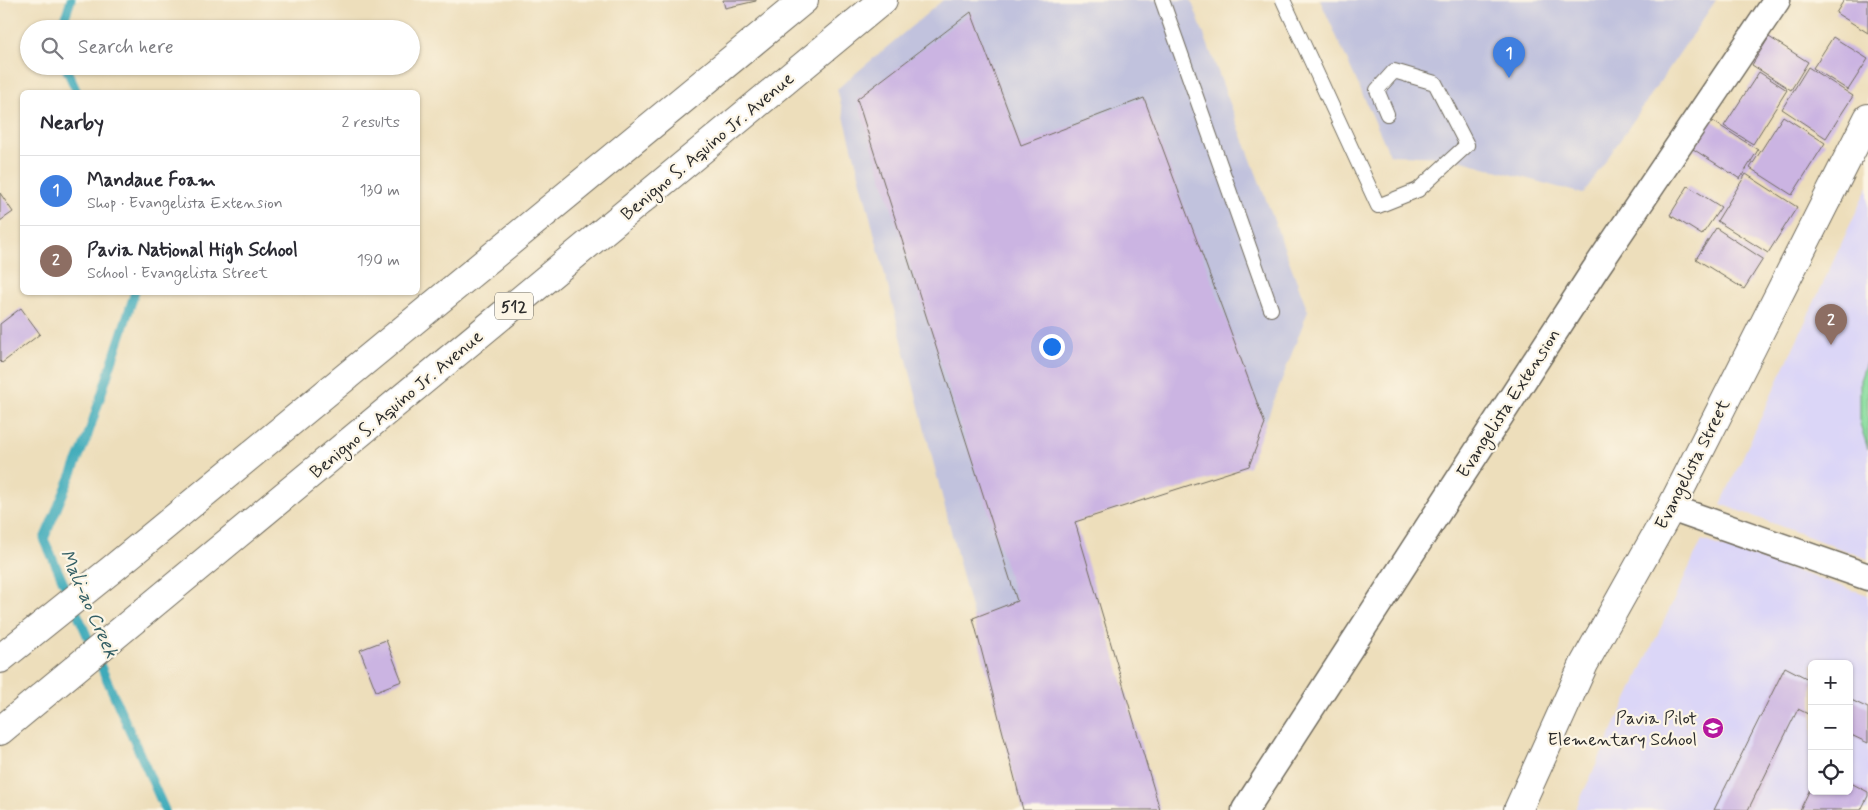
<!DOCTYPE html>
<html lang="en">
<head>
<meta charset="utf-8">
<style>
	:root { --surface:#fff; --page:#f2f2f3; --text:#2b2b33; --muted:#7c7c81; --line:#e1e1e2; --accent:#d93025 }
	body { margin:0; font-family:Mynerve,sans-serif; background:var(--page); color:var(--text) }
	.controls { position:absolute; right:15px; bottom:15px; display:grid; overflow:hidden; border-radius:8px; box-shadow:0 1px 4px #0004 }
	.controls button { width:45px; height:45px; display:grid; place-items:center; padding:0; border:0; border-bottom:1px solid var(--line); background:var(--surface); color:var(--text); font:25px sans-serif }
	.you { position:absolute; left:1051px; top:346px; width:18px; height:18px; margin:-12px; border:4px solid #fff; border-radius:50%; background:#1a73e8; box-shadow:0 0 0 8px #1a73e833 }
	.badge { display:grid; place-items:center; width:32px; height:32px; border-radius:50%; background:var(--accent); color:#fff; font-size:16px; font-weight:700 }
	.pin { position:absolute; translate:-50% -41px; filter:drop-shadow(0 1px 2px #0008) }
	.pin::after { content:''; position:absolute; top:26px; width:18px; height:15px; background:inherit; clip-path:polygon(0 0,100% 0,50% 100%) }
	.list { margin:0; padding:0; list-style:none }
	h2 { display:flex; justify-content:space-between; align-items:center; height:65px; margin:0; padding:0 20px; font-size:21px }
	h2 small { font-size:16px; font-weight:400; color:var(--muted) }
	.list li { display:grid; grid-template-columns:32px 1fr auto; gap:15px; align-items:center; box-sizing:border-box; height:70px; padding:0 20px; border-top:1px solid var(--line) }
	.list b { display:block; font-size:19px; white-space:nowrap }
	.list p { margin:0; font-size:16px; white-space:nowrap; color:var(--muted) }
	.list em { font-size:16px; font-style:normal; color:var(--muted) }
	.icon { flex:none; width:28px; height:28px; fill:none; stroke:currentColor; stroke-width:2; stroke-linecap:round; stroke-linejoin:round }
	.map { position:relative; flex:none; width:1868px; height:810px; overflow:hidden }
	.search { position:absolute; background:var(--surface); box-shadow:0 1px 4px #0004; left:20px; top:20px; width:400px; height:55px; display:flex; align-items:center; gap:12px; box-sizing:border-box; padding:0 18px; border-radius:28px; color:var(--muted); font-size:19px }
	.panel { position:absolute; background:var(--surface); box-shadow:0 1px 4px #0004; left:20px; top:90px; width:400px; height:205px; border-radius:8px }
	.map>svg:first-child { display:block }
</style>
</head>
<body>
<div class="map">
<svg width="1868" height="810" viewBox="0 0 1868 810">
	<rect width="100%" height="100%" fill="#fcf5e5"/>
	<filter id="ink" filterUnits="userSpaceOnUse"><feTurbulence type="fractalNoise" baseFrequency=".02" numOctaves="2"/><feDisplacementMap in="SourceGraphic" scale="10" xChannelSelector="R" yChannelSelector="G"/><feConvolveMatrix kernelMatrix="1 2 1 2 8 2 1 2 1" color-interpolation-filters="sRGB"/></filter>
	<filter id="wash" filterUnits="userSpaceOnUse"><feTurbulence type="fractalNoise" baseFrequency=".0096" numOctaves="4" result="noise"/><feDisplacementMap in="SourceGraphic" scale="20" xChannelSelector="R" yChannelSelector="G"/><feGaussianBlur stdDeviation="1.12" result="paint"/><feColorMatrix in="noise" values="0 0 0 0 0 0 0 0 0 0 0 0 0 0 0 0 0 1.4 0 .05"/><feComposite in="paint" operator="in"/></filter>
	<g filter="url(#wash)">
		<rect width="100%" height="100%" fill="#eddebb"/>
		<g fill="#dbd6f7" fill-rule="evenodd">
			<path d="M 1868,186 L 1868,559 L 1721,504 Z"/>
			<path d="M 1702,540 L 1868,595 L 1868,810 L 1575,810 ZM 1812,664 L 1849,664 L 1849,791 L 1812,791 Z"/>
		</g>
		<g fill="#c1c2dd">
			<path d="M 943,0 L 1191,0 L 1308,311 L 1249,466 L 1075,522 L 1160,810 L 1023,810 L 837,89 Z"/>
			<path d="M 1320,0 L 1716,0 L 1583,194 L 1448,157 L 1390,155 Z"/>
		</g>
		<path fill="#89dd9f" stroke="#5a8465" d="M 1868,357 L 1868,449 L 1860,424 L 1860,380 Z"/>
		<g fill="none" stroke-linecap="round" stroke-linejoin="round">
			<g stroke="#3caaba" stroke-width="9">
				<path d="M 61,29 L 71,0"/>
				<path d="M 65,66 L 77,92"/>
				<path d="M 135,292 L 87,438 L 44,539 L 165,810"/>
			</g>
		</g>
		<g id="blocks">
			<g fill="#cbb4e2">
				<path d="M 723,0 L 756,0 L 756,1 L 725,8 Z"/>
				<path d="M 1844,0 L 1868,0 L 1868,33 L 1836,13 Z"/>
				<path d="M 971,12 L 1021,145 L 1144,98 L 1265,424 L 1249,466 L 1075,522 L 1160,810 L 1023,810 L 973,618 L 1017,601 L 857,99 Z"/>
				<path d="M 1769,37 L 1808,62 L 1791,90 L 1752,65 Z"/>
				<path d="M 1833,37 L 1868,59 L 1848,90 L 1813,68 Z"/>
				<path d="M 1808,67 L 1853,96 L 1826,138 L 1782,109 Z"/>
				<path d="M 1759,72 L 1787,90 L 1753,144 L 1724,126 Z"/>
				<path d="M 1783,116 L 1825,143 L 1792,195 L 1750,168 Z"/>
				<path d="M 1711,120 L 1758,150 L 1740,179 L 1693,149 Z"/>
				<path d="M 1746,174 L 1797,207 L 1768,253 L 1717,221 Z"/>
				<path d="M 1688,186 L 1721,207 L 1702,235 L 1670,215 Z"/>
				<path d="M 0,193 L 13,212 L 0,221 Z"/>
				<path d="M 1716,228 L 1763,259 L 1744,289 L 1696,259 Z"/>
				<path d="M 21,308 L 40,334 L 2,363 L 0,361 L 0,324 Z"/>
				<path d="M 386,640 L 402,681 L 376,691 L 360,650 Z"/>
				<path d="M 1785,667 L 1812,681 L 1812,716 L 1798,709 L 1748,810 L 1714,810 Z"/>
				<path d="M 1849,699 L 1868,708 L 1868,743 L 1849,734 Z"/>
				<path d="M 1849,782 L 1868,792 L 1868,796 L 1861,810 L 1800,810 L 1812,785 L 1812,791 L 1849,791 Z"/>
			</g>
		</g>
	</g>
	<g filter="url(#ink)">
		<use href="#blocks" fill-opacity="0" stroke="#6f6a5d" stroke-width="1"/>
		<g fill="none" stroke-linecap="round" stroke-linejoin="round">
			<g stroke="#6f6a5d" stroke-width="16">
				<g id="lane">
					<path d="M 1162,0 L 1271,309"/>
					<path d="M 1283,0 L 1378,206 L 1418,190 L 1467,145 L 1435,83 L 1394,71 L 1377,90 L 1387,114"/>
				</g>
			</g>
			<g stroke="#6f6a5d" stroke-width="29">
				<g id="street">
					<path d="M 1671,508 L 1868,577"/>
					<path d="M 1245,810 L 1594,271 L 1777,0"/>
				</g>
			</g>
			<g stroke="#6f6a5d" stroke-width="30">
				<path id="secondary" d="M 1518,810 L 1584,664 L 1671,508 L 1868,118"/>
			</g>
			<g stroke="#6f6a5d" stroke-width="30">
				<g id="primary">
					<path d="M 0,659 L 116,566 L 804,0"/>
					<path d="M 0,731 L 883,0"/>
				</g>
			</g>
			<use href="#lane" stroke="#fff" stroke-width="14"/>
			<use href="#street" stroke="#fff" stroke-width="26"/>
			<use href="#secondary" stroke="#fff" stroke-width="28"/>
			<use href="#primary" stroke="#fff" stroke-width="28"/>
		</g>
	</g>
	<defs>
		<g id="school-disc" transform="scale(1.125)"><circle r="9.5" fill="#b5179e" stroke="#fcf5e5"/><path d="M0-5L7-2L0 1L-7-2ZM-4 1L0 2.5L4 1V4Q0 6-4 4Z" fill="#fff"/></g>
	</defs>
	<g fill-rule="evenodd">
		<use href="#school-disc" x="1713" y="728"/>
	</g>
	<g text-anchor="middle" stroke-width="4.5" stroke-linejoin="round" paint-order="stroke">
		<rect fill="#fcf5e5" stroke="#6a6863" stroke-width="1" x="495" y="292.5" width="38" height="27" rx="4"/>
		<g font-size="16" font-weight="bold" fill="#2b2b2b">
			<text x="514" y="312">512</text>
		</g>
		<g font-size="18" fill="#2b2b2b" stroke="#fcf5e5">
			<text transform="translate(707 146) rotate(-40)" y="6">Benigno S. Aquino Jr. Avenue</text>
			<text transform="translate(1508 403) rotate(-57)" y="6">Evangelista Extension</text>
			<text transform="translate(396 404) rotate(-40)" y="6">Benigno S. Aquino Jr. Avenue</text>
			<text transform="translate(1692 464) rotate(-63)" y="6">Evangelista Street</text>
		</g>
		<g font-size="18" fill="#2b2b2b" stroke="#fcf5e5" text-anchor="end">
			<text x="1697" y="724">Pavia Pilot<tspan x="1697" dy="21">Elementary School</tspan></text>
		</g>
		<g font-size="19" font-style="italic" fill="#325e64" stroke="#fcf5e5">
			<text transform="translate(90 603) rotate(66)" y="7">Mali-ao Creek</text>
		</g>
	</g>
</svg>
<div class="controls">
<button>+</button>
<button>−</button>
<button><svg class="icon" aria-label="locate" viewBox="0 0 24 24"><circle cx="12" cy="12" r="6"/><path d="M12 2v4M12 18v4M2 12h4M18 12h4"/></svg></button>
</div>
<div class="you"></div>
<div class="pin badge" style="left:1509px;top:78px;background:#3f7fe0">1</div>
<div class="pin badge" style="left:1831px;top:345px;background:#8d6e63">2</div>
<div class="search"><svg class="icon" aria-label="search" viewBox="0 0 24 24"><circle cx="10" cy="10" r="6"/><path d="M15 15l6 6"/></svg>Search here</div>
<section class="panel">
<h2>Nearby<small>2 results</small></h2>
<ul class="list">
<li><span class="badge" style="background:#3f7fe0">1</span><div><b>Mandaue Foam</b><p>Shop · Evangelista Extension</p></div><em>130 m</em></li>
<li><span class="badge" style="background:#8d6e63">2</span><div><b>Pavia National High School</b><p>School · Evangelista Street</p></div><em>190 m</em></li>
</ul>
</section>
</div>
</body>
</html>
